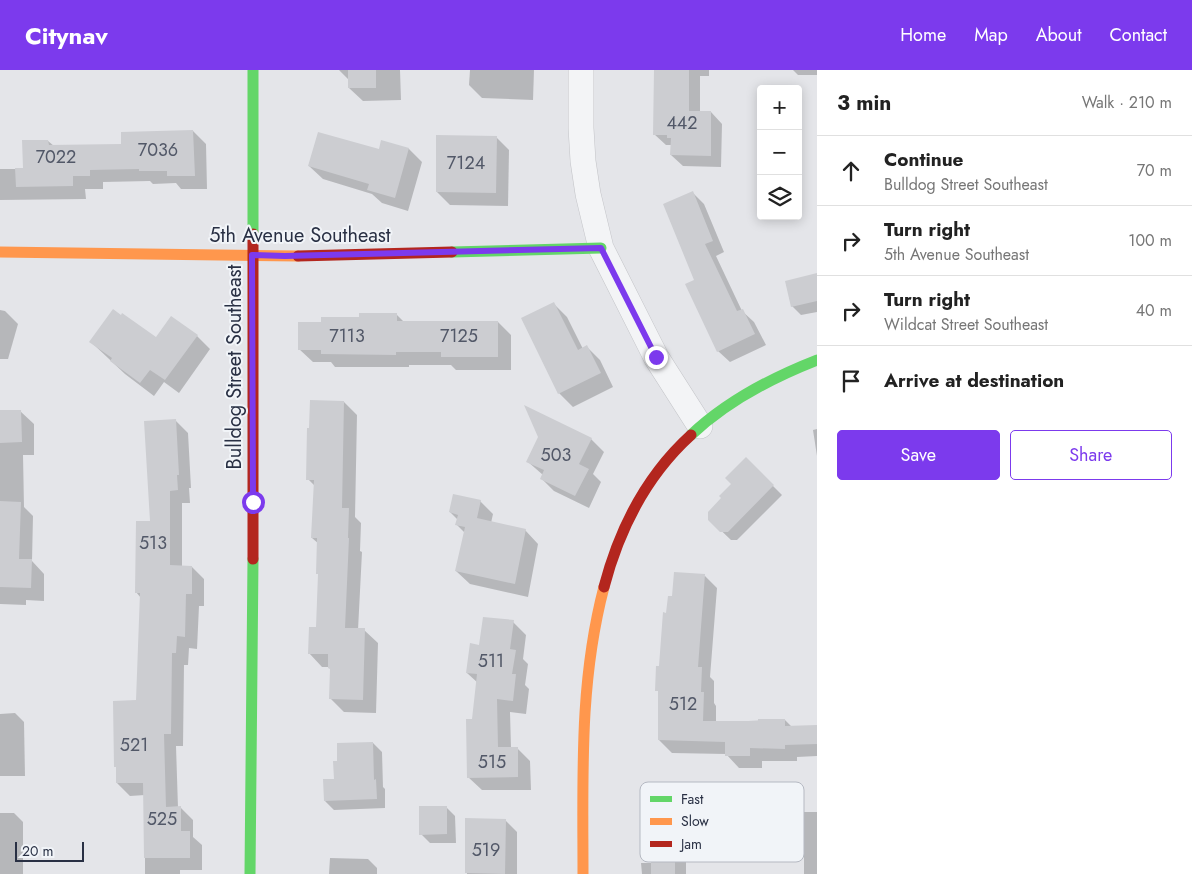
<!DOCTYPE html>
<html lang="en">
<head>
<meta charset="utf-8">
<style>
	:root { --surface:#fff; --page:#f2f2f2; --text:#222; --muted:#767676; --line:#e0e0e0; --accent:#7c3aed }
	body { margin:0; font-family:Jost,sans-serif; background:var(--page); color:var(--text) }
	.controls { position:absolute; right:15px; top:15px; display:grid; overflow:hidden; border-radius:5px; box-shadow:0 2px 12px #0003 }
	.controls button { width:45px; height:45px; display:grid; place-items:center; padding:0; border:0; border-bottom:1px solid var(--line); background:var(--surface); color:var(--text); font:25px sans-serif }
	.scale { position:absolute; left:15px; bottom:12px; width:69px; box-sizing:border-box; padding-left:5px; border:2px solid #293044; border-top:0; font-size:14px; line-height:18px; white-space:nowrap; color:#293044; -webkit-text-stroke:4px #f1f4f8; paint-order:stroke }
	.stop { position:absolute; width:15px; height:15px; margin:-11px; border:4px solid #7c3aed; border-radius:50%; background:#fff }
	.stop.end { background:#7c3aed; border-color:#fff; box-shadow:0 1px 5px #0008 }
	.list { margin:0; padding:0; list-style:none }
	h2 { display:flex; justify-content:space-between; align-items:center; height:65px; margin:0; padding:0 20px; font-size:21px }
	h2 small { font-size:16px; font-weight:400; color:var(--muted) }
	.list li { display:grid; grid-template-columns:32px 1fr auto; gap:15px; align-items:center; box-sizing:border-box; height:70px; padding:0 20px; border-top:1px solid var(--line) }
	.list b { display:block; font-size:19px; white-space:nowrap }
	.list p { margin:0; font-size:16px; white-space:nowrap; color:var(--muted) }
	.list em { font-size:16px; font-style:normal; color:var(--muted) }
	.actions { display:flex; gap:10px; padding:15px 20px }
	.actions a { flex:1; padding:11px 0; border:1px solid var(--accent); border-radius:5px; text-align:center; font-size:18px; color:var(--accent) }
	.actions .main { background:var(--accent); color:#fff }
	.icon { flex:none; width:28px; height:28px; fill:none; stroke:currentColor; stroke-width:2; stroke-linecap:round; stroke-linejoin:round }
	.map { position:relative; flex:none; width:817px; height:804px; overflow:hidden }
	header { display:flex; align-items:center; gap:30px; box-sizing:border-box; height:70px; padding:0 25px; background:var(--accent); color:#fff }
	header strong { font-size:24px }
	nav { display:flex; gap:28px; margin-inline-start:auto; font-size:18px }
	main { display:flex }
	aside { flex:1; background:var(--surface) }
	.map>svg:first-child { display:block }
</style>
</head>
<body>
<header>
<strong>Citynav</strong>
<nav><a>Home</a><a>Map</a><a>About</a><a>Contact</a></nav>
</header>
<main>
<div class="map">
<svg width="817" height="804" viewBox="0 0 817 804">
	<rect width="100%" height="100%" fill="#e4e5e9"/>
	<g fill="#0003">
		<path d="M 339,0 L 400,0 L 401,30 L 363,31 L 349,18 L 349,10 Z"/>
		<path d="M 470,0 L 534,0 L 533,30 L 482,28 L 469,15 Z"/>
		<path d="M 655,0 L 709,0 L 709,6 L 700,6 L 700,42 L 711,42 L 722,54 L 721,97 L 683,96 L 671,85 L 672,75 L 666,75 L 654,64 Z"/>
		<path d="M 793,0 L 817,0 L 817,5 L 798,5 Z"/>
		<path d="M 193,61 L 206,74 L 207,119 L 181,119 L 176,113 L 153,114 L 150,111 L 103,112 L 103,119 L 85,119 L 86,129 L 0,130 L 0,96 L 0,99 L 24,99 L 48,71 L 54,76 L 123,75 Z"/>
		<path d="M 496,67 L 509,80 L 508,136 L 450,135 L 437,122 Z"/>
		<path d="M 382,72 L 409,79 L 422,92 L 408,141 L 382,133 L 372,124 L 323,109 L 309,96 L 379,81 Z"/>
		<path d="M 693,123 L 704,134 L 724,182 L 716,186 L 742,241 L 754,252 L 766,275 L 730,292 L 718,281 L 696,211 Z"/>
		<path d="M 817,205 L 817,242 L 801,245 L 792,236 Z"/>
		<path d="M 554,234 L 567,247 L 583,279 L 587,277 L 600,290 L 613,317 L 573,337 L 559,323 L 523,248 Z"/>
		<path d="M 0,240 L 5,241 L 18,254 L 8,289 L 0,289 Z"/>
		<path d="M 396,244 L 404,252 L 498,252 L 511,265 L 511,300 L 456,300 L 451,295 L 409,295 L 409,297 L 335,297 L 331,292 L 313,292 L 299,279 L 323,254 Z"/>
		<path d="M 197,266 L 210,279 L 179,323 L 164,312 L 154,326 L 125,304 L 91,272 Z"/>
		<path d="M 344,332 L 357,345 L 355,447 L 361,453 L 360,481 L 362,482 L 358,560 L 364,560 L 378,573 L 376,643 L 344,642 L 331,629 L 331,600 L 329,597 L 322,597 L 309,583 L 317,558 L 319,505 L 319,474 L 312,468 L 315,416 L 308,409 Z"/>
		<path d="M 20,341 L 34,354 L 34,385 L 23,385 L 24,437 L 33,446 L 32,491 L 44,504 L 44,531 L 26,530 L 26,535 L 0,534 L 0,342 Z"/>
		<path d="M 175,350 L 188,363 L 191,418 L 189,418 L 190,433 L 182,433 L 182,497 L 192,497 L 204,509 L 204,536 L 199,536 L 197,579 L 189,578 L 188,595 L 184,595 L 183,676 L 176,676 L 178,738 L 181,738 L 193,750 L 193,767 L 202,775 L 202,800 L 180,800 L 180,804 L 145,804 L 145,725 L 130,726 L 117,713 L 117,698 L 115,696 L 137,632 L 141,528 L 136,522 Z"/>
		<path d="M 817,359 L 817,386 L 813,360 Z"/>
		<path d="M 591,369 L 604,382 L 593,404 L 601,412 L 589,438 L 554,421 L 541,408 L 543,405 L 527,391 Z"/>
		<path d="M 746,389 L 782,425 L 737,470 L 731,470 L 709,449 L 732,414 Z"/>
		<path d="M 480,431 L 493,444 L 491,453 L 525,460 L 538,474 L 528,527 L 470,514 L 456,501 L 465,463 L 457,455 L 458,450 L 450,442 Z"/>
		<path d="M 705,506 L 717,518 L 710,607 L 714,611 L 714,633 L 716,636 L 716,652 L 785,650 L 792,657 L 817,656 L 817,686 L 797,687 L 797,691 L 762,691 L 762,698 L 739,698 L 726,684 L 672,683 L 659,670 L 660,623 L 657,620 L 668,544 L 673,527 Z"/>
		<path d="M 513,552 L 526,565 L 523,589 L 528,594 L 525,615 L 529,619 L 526,644 L 510,642 L 511,678 L 517,678 L 530,691 L 531,720 L 482,720 L 468,707 L 478,613 L 467,603 L 480,576 Z"/>
		<path d="M 15,643 L 24,652 L 25,706 L 0,706 L 0,644 Z"/>
		<path d="M 373,673 L 382,682 L 383,717 L 385,719 L 385,738 L 334,740 L 325,731 Z"/>
		<path d="M 680,717 L 692,728 L 691,787 L 686,786 L 686,804 L 642,804 L 641,793 L 652,793 L 652,744 L 646,738 Z"/>
		<path d="M 446,737 L 455,746 L 456,773 L 430,773 L 421,764 Z"/>
		<rect x="804" y="742" width="13" height="62"/>
		<path d="M 0,743 L 14,743 L 23,752 L 23,804 L 0,804 Z"/>
		<path d="M 467,750 L 505,750 L 517,762 L 517,804 L 467,804 Z"/>
		<path d="M 330,788 L 368,789 L 377,798 L 377,804 L 329,804 Z"/>
	</g>
	<g fill="#cccdd1">
		<rect x="348" y="0" width="28" height="18"/>
		<path d="M 654,0 L 689,0 L 689,41 L 711,41 L 711,86 L 670,85 L 671,68 L 667,68 L 667,65 L 653,65 Z"/>
		<path d="M 193,60 L 195,106 L 167,106 L 167,101 L 139,101 L 139,99 L 90,100 L 90,106 L 73,106 L 73,116 L 16,117 L 15,98 L 23,98 L 22,70 L 48,70 L 49,75 L 121,74 L 121,62 Z"/>
		<path d="M 318,62 L 379,79 L 381,70 L 409,78 L 395,128 L 367,120 L 369,114 L 308,96 Z"/>
		<path d="M 436,65 L 497,66 L 496,123 L 436,122 Z"/>
		<path d="M 693,121 L 713,171 L 705,174 L 737,241 L 743,239 L 755,264 L 717,282 L 685,214 L 694,210 L 663,134 Z"/>
		<path d="M 817,203 L 817,231 L 791,237 L 785,211 Z"/>
		<path d="M 554,232 L 578,280 L 587,275 L 601,303 L 558,324 L 521,248 Z"/>
		<path d="M 113,239 L 121,245 L 122,243 L 156,267 L 171,246 L 198,265 L 165,310 L 150,300 L 140,313 L 110,291 L 112,288 L 89,272 Z"/>
		<path d="M 359,243 L 397,243 L 397,251 L 498,251 L 498,287 L 441,287 L 441,282 L 396,282 L 396,285 L 321,284 L 321,280 L 298,280 L 298,252 L 321,252 L 321,247 L 359,247 Z"/>
		<path d="M 310,330 L 344,331 L 342,438 L 349,438 L 348,468 L 349,468 L 345,558 L 365,558 L 363,630 L 329,629 L 330,599 L 328,598 L 328,584 L 308,584 L 309,557 L 316,557 L 318,504 L 316,504 L 317,468 L 311,468 L 314,410 L 306,410 L 307,358 L 309,358 Z"/>
		<path d="M 524,335 L 592,368 L 579,394 L 589,399 L 575,426 L 540,409 L 544,400 L 526,392 L 538,367 Z"/>
		<path d="M 0,340 L 21,340 L 22,372 L 0,373 Z"/>
		<path d="M 176,349 L 179,405 L 177,405 L 178,420 L 170,421 L 170,495 L 192,496 L 192,524 L 186,524 L 185,567 L 177,566 L 176,583 L 172,583 L 171,664 L 164,664 L 166,737 L 181,736 L 181,761 L 190,761 L 190,788 L 144,788 L 143,713 L 116,713 L 116,697 L 114,697 L 113,631 L 136,630 L 140,523 L 135,523 L 136,451 L 150,451 L 144,351 Z"/>
		<path d="M 746,387 L 774,415 L 728,462 L 720,462 L 708,450 L 708,442 L 721,428 L 719,426 L 731,414 L 725,408 Z"/>
		<path d="M 453,424 L 481,430 L 477,448 L 526,459 L 515,514 L 455,501 L 465,457 L 455,455 L 458,445 L 449,442 Z"/>
		<path d="M 0,431 L 21,432 L 19,489 L 32,489 L 31,518 L 0,517 Z"/>
		<path d="M 674,502 L 705,504 L 698,597 L 702,597 L 701,622 L 704,622 L 703,651 L 758,651 L 758,649 L 785,649 L 785,656 L 817,655 L 817,674 L 785,675 L 785,679 L 750,678 L 750,686 L 725,686 L 725,672 L 658,670 L 658,621 L 655,621 L 656,596 L 659,596 L 663,542 L 666,543 L 668,526 L 672,526 Z"/>
		<path d="M 483,547 L 514,550 L 510,579 L 516,580 L 512,604 L 516,604 L 513,631 L 497,629 L 498,677 L 518,677 L 518,707 L 467,708 L 466,649 L 472,649 L 477,604 L 466,603 L 470,573 L 479,575 Z"/>
		<path d="M 373,672 L 374,710 L 376,709 L 377,729 L 324,731 L 323,709 L 334,709 L 333,691 L 337,691 L 337,673 Z"/>
		<path d="M 645,715 L 681,716 L 680,776 L 675,775 L 675,804 L 651,804 L 651,738 L 645,738 Z"/>
		<path d="M 419,736 L 447,736 L 447,764 L 419,765 Z"/>
		<path d="M 465,748 L 506,749 L 505,804 L 465,803 Z"/>
	</g>
	<g fill="none" stroke-linecap="round" stroke-linejoin="round">
		<g stroke="#c2c3c7" stroke-width="26">
			<path id="street" d="M 581,0 L 581,58 L 583,91 L 588,124 L 601,178 L 656,287 L 700,356"/>
		</g>
		<use href="#street" stroke="#f3f4f6" stroke-width="25"/>
		<g stroke="#63d668" stroke-width="11">
			<path d="M 253,0 L 253,164"/>
			<path d="M 452,182 L 601,178"/>
			<path d="M 691,365 C 727,331 771,308 817,290"/>
			<path d="M 250,804 L 253,489"/>
		</g>
		<g stroke="#ff974d" stroke-width="11">
			<path d="M 0,182 L 298,186"/>
			<path d="M 583,804 C 583,706 579,612 604,517"/>
		</g>
		<g stroke="#b3261e" stroke-width="11">
			<path d="M 298,186 L 452,182"/>
			<path d="M 253,489 L 253,164"/>
			<path d="M 604,517 C 619,460 647,405 691,365"/>
		</g>
	</g>
	<g fill="none" stroke-linecap="round" stroke-linejoin="round">
		<path stroke="#7c3aed" stroke-width="6" d="M 253,432 L 252,185 L 285,186 L 601,178 L 656,287"/>
	</g>
	<g text-anchor="middle" stroke-width="4" stroke-linejoin="round" paint-order="stroke">
		<g font-size="18" fill="#525868">
			<text x="682" y="59">442</text>
			<text x="158" y="86">7036</text>
			<text x="56" y="93">7022</text>
			<text x="466" y="99">7124</text>
			<text x="347" y="272">7113</text>
			<text x="459" y="272">7125</text>
			<text x="556" y="391">503</text>
			<text x="153" y="479">513</text>
			<text x="491" y="597">511</text>
			<text x="683" y="640">512</text>
			<text x="134" y="681">521</text>
			<text x="492" y="698">515</text>
			<text x="162" y="755">525</text>
			<text x="486" y="786">519</text>
		</g>
		<g font-size="20" fill="#293044" stroke="#f1f4f8">
			<text x="300" y="172">5th Avenue Southeast</text>
			<text transform="translate(234 297) rotate(-90)" y="7">Bulldog Street Southeast</text>
		</g>
	</g>
	<rect x="640" y="712" width="164" height="80" rx="8" fill="#f1f4f8" stroke="#b5b9c2" stroke-width="1"/>
	<rect x="650" y="726" width="22" height="6" fill="#63d668"/>
	<rect x="650" y="748" width="22" height="7" fill="#ff974d"/>
	<rect x="650" y="771" width="22" height="6" fill="#b3261e"/>
	<g font-size="14" fill="#293044">
		<text x="681" y="734">Fast</text>
		<text x="681" y="756">Slow</text>
		<text x="681" y="779">Jam</text>
	</g>
</svg>
<div class="controls">
<button>+</button>
<button>−</button>
<button><svg class="icon" aria-label="layers" viewBox="0 0 24 24"><path d="M12 4l9 5-9 5-9-5zM3 14l9 5 9-5"/></svg></button>
</div>
<div class="scale">20 m</div>
<div class="stop" style="left:253px;top:432px"></div>
<div class="stop end" style="left:656px;top:287px"></div>
</div>
<aside>
<h2>3 min<small>Walk · 210 m</small></h2>
<ul class="list">
<li><svg class="icon" aria-label="ahead" viewBox="0 0 24 24"><path d="M12 20V5M6 11l6-6 6 6"/></svg><div><b>Continue</b><p>Bulldog Street Southeast</p></div><em>70 m</em></li>
<li><svg class="icon" aria-label="right" viewBox="0 0 24 24"><path d="M7 20v-9h11M14 6l5 5-5 5"/></svg><div><b>Turn right</b><p>5th Avenue Southeast</p></div><em>100 m</em></li>
<li><svg class="icon" aria-label="right" viewBox="0 0 24 24"><path d="M7 20v-9h11M14 6l5 5-5 5"/></svg><div><b>Turn right</b><p>Wildcat Street Southeast</p></div><em>40 m</em></li>
<li><svg class="icon" aria-label="arrive" viewBox="0 0 24 24"><path d="M6 21V4h12l-3 4 3 4H6"/></svg><div><b>Arrive at destination</b></div></li>
</ul>
<div class="actions"><a class="main">Save</a><a>Share</a></div>
</aside>
</main>
</body>
</html>
